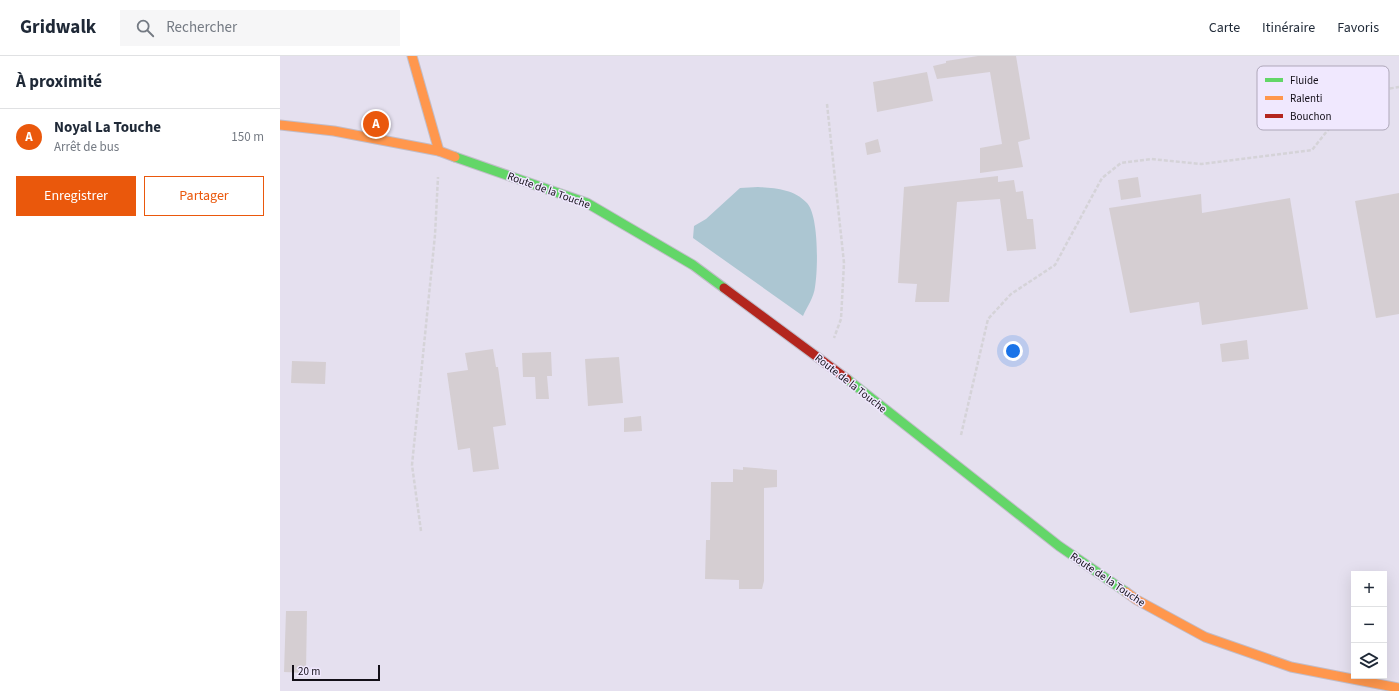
<!DOCTYPE html>
<html lang="fr">
<head>
<meta charset="utf-8">
<style>
	:root { --surface:#fff; --page:#f6f6f7; --text:#1f2937; --muted:#747a83; --line:#e0e1e3; --accent:#ea580c }
	body { margin:0; font-family:"Source Sans 3",sans-serif; background:var(--page); color:var(--text) }
	.controls { position:absolute; right:12px; bottom:12px; display:grid; overflow:hidden; border-radius:0px; box-shadow:0 4px 16px #0002 }
	.controls button { width:36px; height:36px; display:grid; place-items:center; padding:0; border:0; border-bottom:1px solid var(--line); background:var(--surface); color:var(--text); font:20px sans-serif }
	.scale { position:absolute; left:12px; bottom:10px; width:88px; box-sizing:border-box; padding-left:4px; border:2px solid #130f18; border-top:0; font-size:11px; line-height:14px; white-space:nowrap; color:#130f18; -webkit-text-stroke:3px #f0e8fe; paint-order:stroke }
	.you { position:absolute; left:733px; top:295px; width:14px; height:14px; margin:-10px; border:3px solid #fff; border-radius:50%; background:#1a73e8; box-shadow:0 0 0 6px #1a73e833 }
	.badge { display:grid; place-items:center; width:26px; height:26px; border-radius:50%; background:var(--accent); color:#fff; font-size:13px; font-weight:700 }
	.pin { position:absolute; translate:-50% -50%; border:2px solid #fff; box-shadow:0 1px 4px #0006 }
	.list { margin:0; padding:0; list-style:none }
	h2 { display:flex; justify-content:space-between; align-items:center; height:52px; margin:0; padding:0 16px; font-size:17px }
	h2 small { font-size:13px; font-weight:400; color:var(--muted) }
	.list li { display:grid; grid-template-columns:26px 1fr auto; gap:12px; align-items:center; box-sizing:border-box; height:56px; padding:0 16px; border-top:1px solid var(--line) }
	.list b { display:block; font-size:15px; white-space:nowrap }
	.list p { margin:0; font-size:13px; white-space:nowrap; color:var(--muted) }
	.list em { font-size:13px; font-style:normal; color:var(--muted) }
	.actions { display:flex; gap:8px; padding:12px 16px }
	.actions a { flex:1; padding:9px 0; border:1px solid var(--accent); border-radius:0px; text-align:center; font-size:14px; color:var(--accent) }
	.actions .main { background:var(--accent); color:#fff }
	.icon { flex:none; width:22px; height:22px; fill:none; stroke:currentColor; stroke-width:2; stroke-linecap:round; stroke-linejoin:round }
	.map { position:relative; flex:none; width:1119px; height:635px; overflow:hidden }
	header { display:flex; align-items:center; gap:24px; box-sizing:border-box; height:56px; padding:0 20px; background:var(--surface); border-bottom:1px solid var(--line) }
	header strong { font-size:19px }
	nav { display:flex; gap:22px; margin-inline-start:auto; font-size:14px }
	.search { width:280px; height:36px; background:var(--page); display:flex; align-items:center; gap:10px; box-sizing:border-box; padding:0 14px; border-radius:0px; color:var(--muted); font-size:15px }
	main { display:flex }
	aside { flex:1; background:var(--surface) }
	.map>svg:first-child { display:block }
</style>
</head>
<body>
<header>
<strong>Gridwalk</strong>
<div class="search"><svg class="icon" aria-label="search" viewBox="0 0 24 24"><circle cx="10" cy="10" r="6"/><path d="M15 15l6 6"/></svg>Rechercher</div>
<nav><a>Carte</a><a>Itinéraire</a><a>Favoris</a></nav>
</header>
<main>
<aside>
<h2>À proximité<small></small></h2>
<ul class="list">
<li><span class="badge">A</span><div><b>Noyal La Touche</b><p>Arrêt de bus</p></div><em>150 m</em></li>
</ul>
<div class="actions"><a class="main">Enregistrer</a><a>Partager</a></div>
</aside>
<div class="map">
<svg width="1119" height="635" viewBox="0 0 1119 635">
	<rect width="100%" height="100%" fill="#e5e0ef"/>
	<path fill="#acc6d2" d="M 478,131 C 495,132 514,133 527,147 C 539,160 538,214 535,231 C 534,241 527,251 523,260 L 413,182 L 414,170 L 426,163 L 460,132 Z"/>
	<g fill="#d5ced2">
		<path d="M 698,0 L 736,0 L 750,83 L 738,86 L 743,111 L 700,117 L 700,92 L 722,88 L 710,16 L 657,23 L 653,10 L 666,7 L 666,5 Z"/>
		<path d="M 647,16 L 653,45 L 597,56 L 593,26 Z"/>
		<path d="M 598,83 L 601,96 L 587,99 L 585,87 Z"/>
		<path d="M 718,120 L 718,126 L 734,124 L 736,136 L 743,135 L 747,163 L 753,163 L 756,193 L 727,195 L 720,143 L 677,146 L 669,246 L 635,246 L 637,228 L 618,227 L 624,131 Z"/>
		<path d="M 858,121 L 861,141 L 841,144 L 838,124 Z"/>
		<path d="M 1119,137 L 1119,258 L 1096,262 L 1075,145 Z"/>
		<path d="M 921,138 L 922,157 L 1010,142 L 1028,253 L 922,269 L 919,246 L 850,257 L 829,152 Z"/>
		<path d="M 967,284 L 969,303 L 942,306 L 940,288 Z"/>
		<path d="M 213,293 L 216,311 L 218,311 L 226,369 L 213,371 L 219,413 L 193,416 L 190,392 L 178,394 L 167,317 L 188,314 L 185,297 Z"/>
		<path d="M 271,296 L 272,320 L 267,320 L 269,343 L 256,343 L 255,321 L 243,321 L 242,297 Z"/>
		<path d="M 339,301 L 343,347 L 308,350 L 305,303 Z"/>
		<path d="M 12,305 L 46,306 L 45,328 L 11,327 Z"/>
		<path d="M 361,360 L 362,375 L 344,376 L 344,362 Z"/>
		<path d="M 463,411 L 497,414 L 497,431 L 484,432 L 484,525 L 482,533 L 459,533 L 459,524 L 425,523 L 426,484 L 430,484 L 431,426 L 453,426 L 453,413 L 463,414 Z"/>
		<path d="M 6,555 L 27,555 L 26,617 L 4,616 Z"/>
	</g>
	<g fill="none" stroke-linecap="round" stroke-linejoin="round">
		<g stroke="#c1bdc9" stroke-width="11">
			<g id="fast">
				<path d="M 175,101 L 307,147 L 413,209 L 444,232"/>
				<path d="M 567,323 L 779,490 L 846,536"/>
			</g>
		</g>
		<g stroke="#c1bdc9" stroke-width="11">
			<g id="slow">
				<path d="M 132,0 L 159,95"/>
				<path d="M 0,69 L 54,75 L 159,95 L 175,101"/>
				<path d="M 846,536 L 857,544 L 925,581 L 1011,611 L 1119,632"/>
			</g>
		</g>
		<g stroke="#c1bdc9" stroke-width="11">
			<path id="jam" d="M 444,232 L 567,323"/>
		</g>
		<g stroke="#d5d3d8" stroke-width="2.5" stroke-dasharray="4 2" stroke-linecap="butt">
			<path d="M 547,48 L 564,207 L 561,263 L 554,282"/>
			<path d="M 681,379 L 708,263 L 731,238 L 775,209 L 822,122 L 841,107 L 871,103 L 921,108 L 1032,94 L 1055,65 L 1089,36 L 1119,31"/>
			<path d="M 141,475 L 132,409 L 155,179 L 158,121"/>
		</g>
		<use href="#fast" stroke="#63d668" stroke-width="9"/>
		<use href="#slow" stroke="#ff974d" stroke-width="9"/>
		<use href="#jam" stroke="#b3261e" stroke-width="9"/>
	</g>
	<g text-anchor="middle" stroke-width="3" stroke-linejoin="round" paint-order="stroke">
		<g font-size="11" fill="#130f18" stroke="#f0e8fe">
			<text transform="translate(269 134) rotate(20)" y="4">Route de la Touche</text>
			<text transform="translate(571 327) rotate(38)" y="4">Route de la Touche</text>
			<text transform="translate(828 523) rotate(34)" y="4">Route de la Touche</text>
		</g>
	</g>
	<rect x="977" y="10" width="132" height="64" rx="6" fill="#f0e8fe" stroke="#aea7b9" stroke-width="1"/>
	<rect x="985" y="22" width="18" height="4" fill="#63d668"/>
	<rect x="985" y="40" width="18" height="4" fill="#ff974d"/>
	<rect x="985" y="58" width="18" height="4" fill="#b3261e"/>
	<g font-size="11" fill="#130f18">
		<text x="1010" y="28">Fluide</text>
		<text x="1010" y="46">Ralenti</text>
		<text x="1010" y="64">Bouchon</text>
	</g>
</svg>
<div class="controls">
<button>+</button>
<button>−</button>
<button><svg class="icon" aria-label="layers" viewBox="0 0 24 24"><path d="M12 4l9 5-9 5-9-5zM3 14l9 5 9-5"/></svg></button>
</div>
<div class="scale">20 m</div>
<div class="you"></div>
<div class="pin badge" style="left:96px;top:68px">A</div>
</div>
</main>
</body>
</html>
